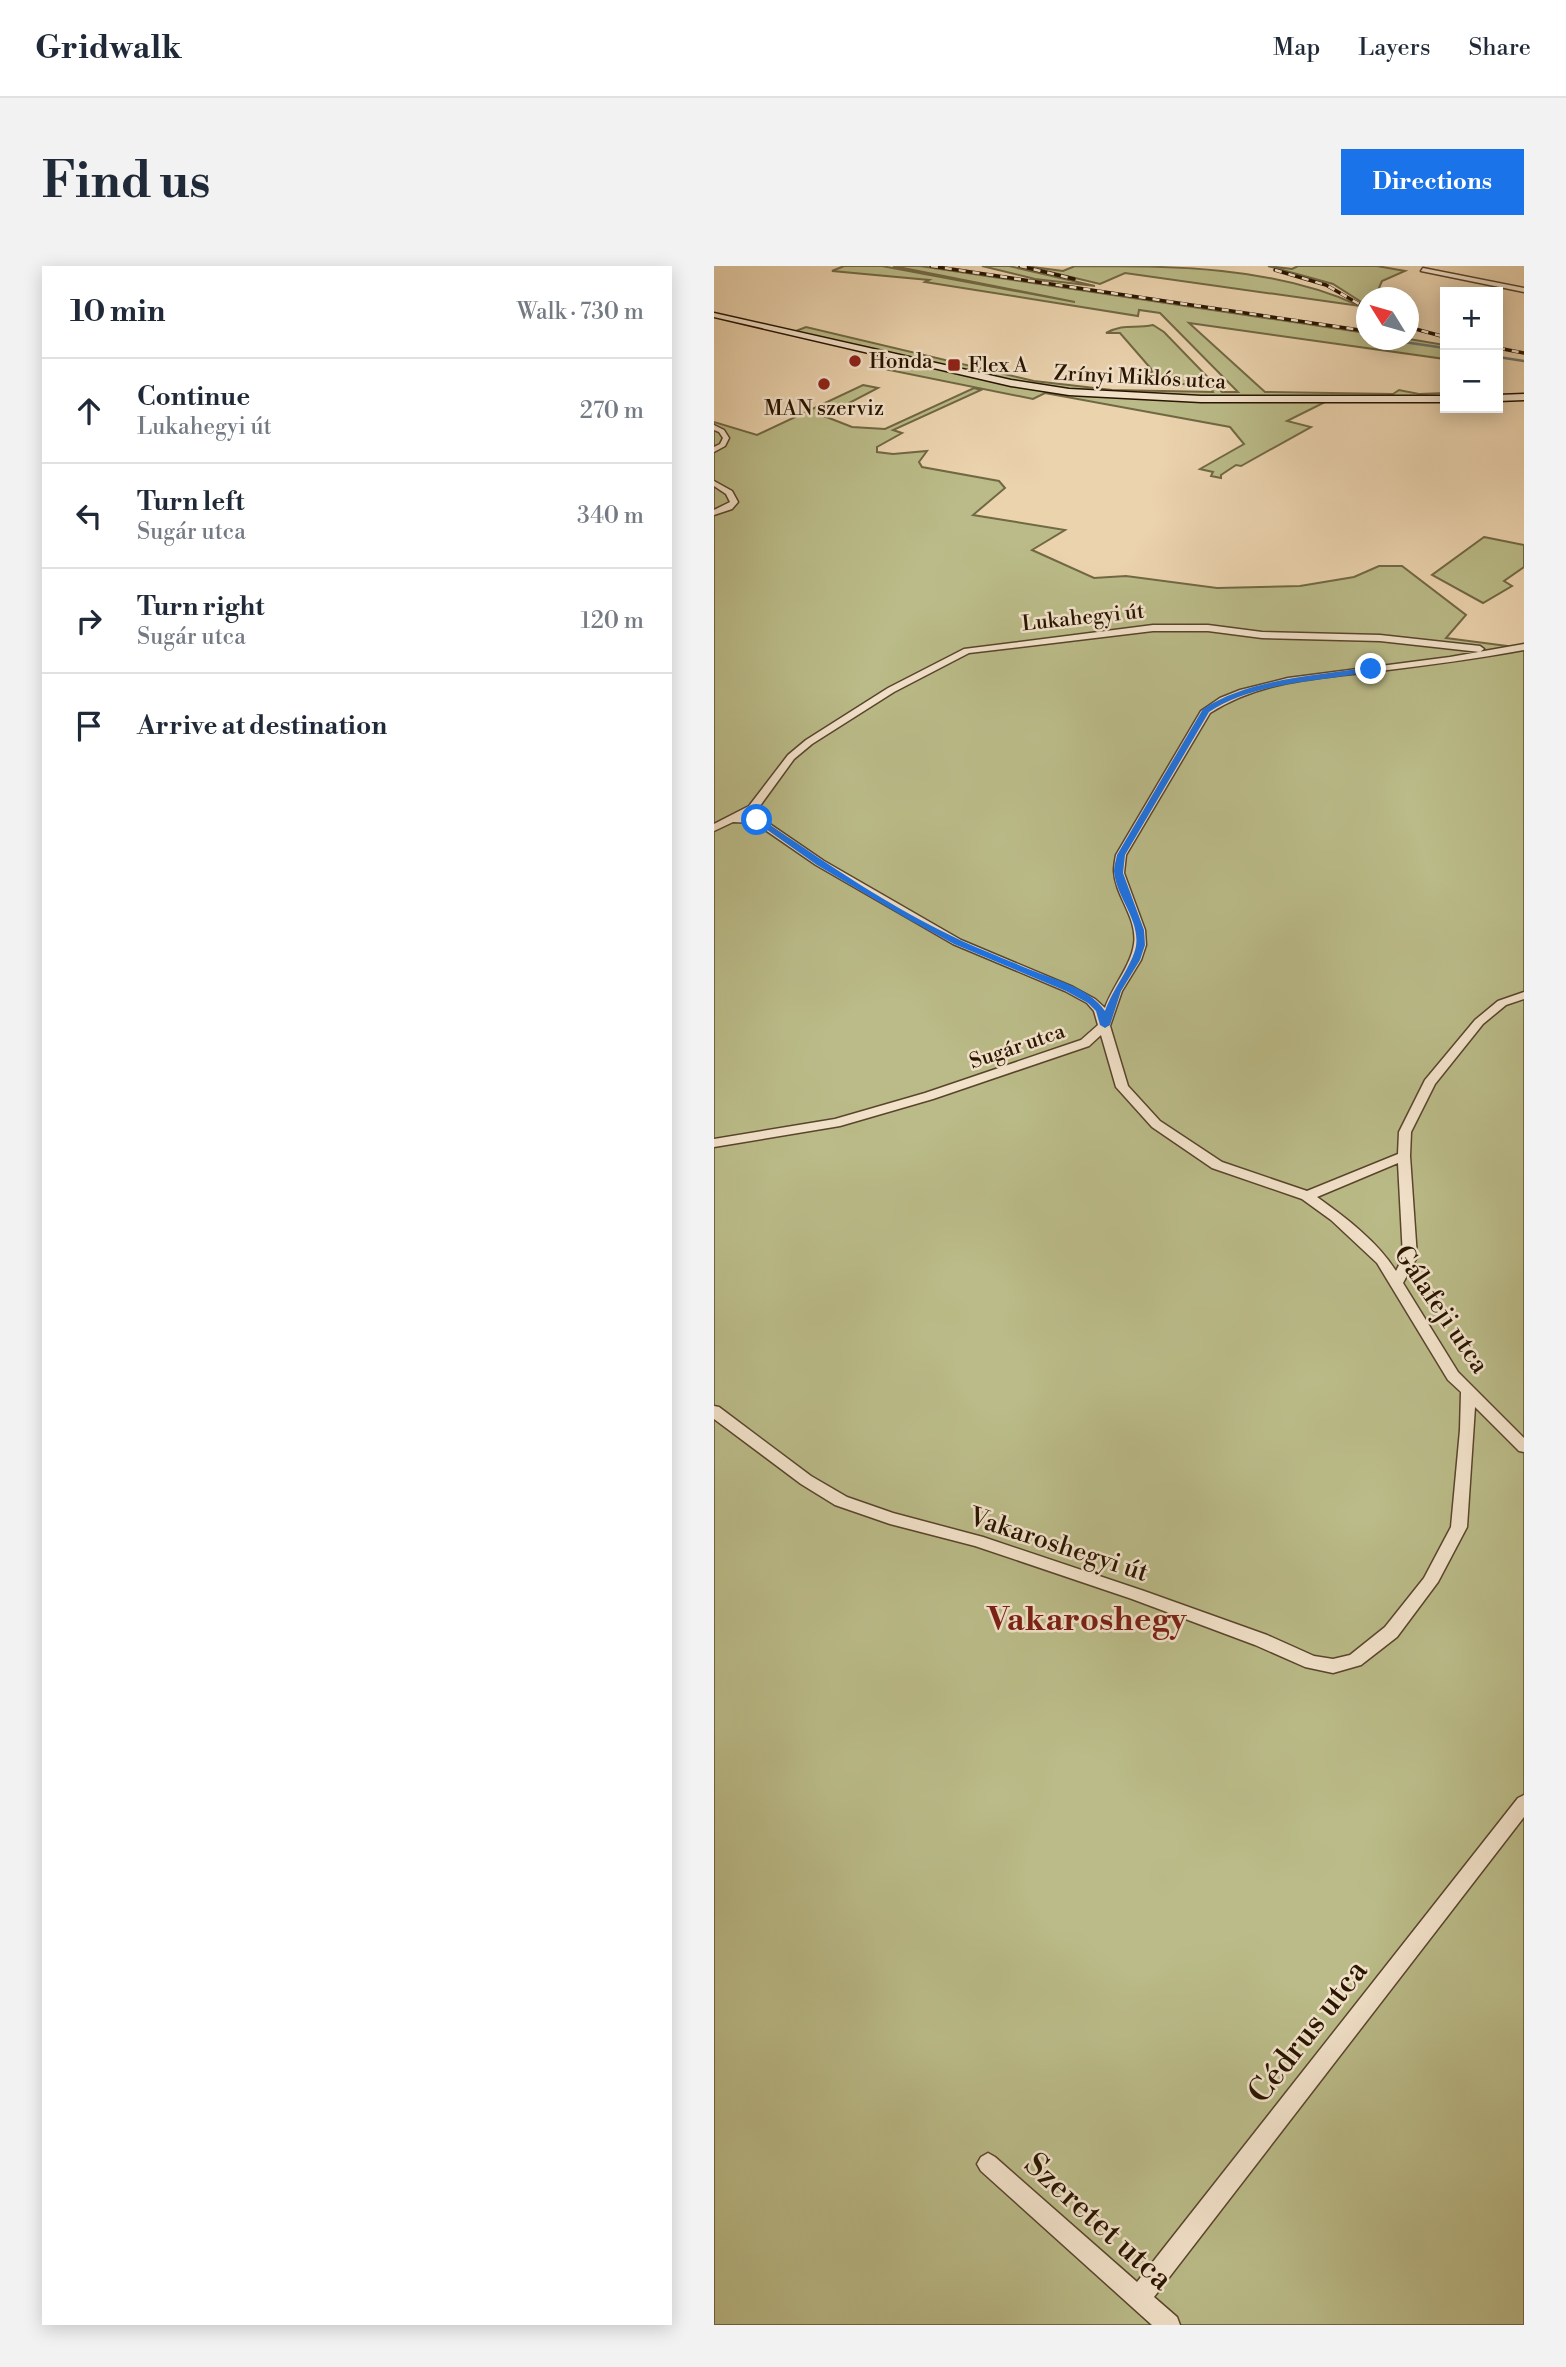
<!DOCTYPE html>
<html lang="en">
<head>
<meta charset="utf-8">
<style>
	:root { --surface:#fff; --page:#f2f2f3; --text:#1f2937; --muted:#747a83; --line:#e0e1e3; --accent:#1a73e8 }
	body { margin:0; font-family:"Libre Bodoni",serif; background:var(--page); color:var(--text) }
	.controls { position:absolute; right:21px; top:21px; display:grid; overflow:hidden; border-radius:0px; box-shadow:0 4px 18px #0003 }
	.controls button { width:63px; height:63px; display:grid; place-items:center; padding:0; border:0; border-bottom:2px solid var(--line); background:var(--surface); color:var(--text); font:35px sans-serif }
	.compass { position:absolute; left:642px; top:21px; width:63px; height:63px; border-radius:50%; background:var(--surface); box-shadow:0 4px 18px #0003; rotate:307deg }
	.stop { position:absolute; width:21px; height:21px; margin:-16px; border:5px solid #1a73e8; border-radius:50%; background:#fff }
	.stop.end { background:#1a73e8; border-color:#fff; box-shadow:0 2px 7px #0008 }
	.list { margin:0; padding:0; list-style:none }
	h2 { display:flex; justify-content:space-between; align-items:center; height:91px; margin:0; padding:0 28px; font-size:30px }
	h2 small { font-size:23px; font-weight:400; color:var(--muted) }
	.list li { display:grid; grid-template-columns:46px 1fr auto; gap:21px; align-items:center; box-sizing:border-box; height:105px; padding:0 28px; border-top:2px solid var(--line) }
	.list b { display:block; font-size:26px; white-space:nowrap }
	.list p { margin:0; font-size:23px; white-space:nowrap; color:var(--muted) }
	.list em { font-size:23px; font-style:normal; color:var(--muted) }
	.icon { flex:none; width:38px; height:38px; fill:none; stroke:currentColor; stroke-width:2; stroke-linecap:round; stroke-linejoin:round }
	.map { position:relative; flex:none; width:810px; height:2059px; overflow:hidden; border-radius:0px }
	header { display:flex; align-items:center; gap:42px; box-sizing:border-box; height:98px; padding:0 35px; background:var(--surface); border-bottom:2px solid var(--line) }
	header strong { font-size:33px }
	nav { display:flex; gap:38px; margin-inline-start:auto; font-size:24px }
	.intro { display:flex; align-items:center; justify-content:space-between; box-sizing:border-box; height:168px; padding:0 42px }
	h1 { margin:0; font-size:49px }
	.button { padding:18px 32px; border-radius:0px; background:var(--accent); color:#fff; font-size:24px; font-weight:700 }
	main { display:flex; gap:42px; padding:0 42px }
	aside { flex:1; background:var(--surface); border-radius:0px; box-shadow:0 4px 18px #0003 }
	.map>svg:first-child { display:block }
</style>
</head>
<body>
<header>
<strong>Gridwalk</strong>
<nav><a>Map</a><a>Layers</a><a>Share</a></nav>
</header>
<div class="intro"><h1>Find us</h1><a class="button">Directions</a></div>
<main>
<aside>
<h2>10 min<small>Walk · 730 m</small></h2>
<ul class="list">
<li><svg class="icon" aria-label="ahead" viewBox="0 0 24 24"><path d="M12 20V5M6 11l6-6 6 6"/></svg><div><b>Continue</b><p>Lukahegyi út</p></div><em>270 m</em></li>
<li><svg class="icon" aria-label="left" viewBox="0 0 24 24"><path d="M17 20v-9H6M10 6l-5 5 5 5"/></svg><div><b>Turn left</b><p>Sugár utca</p></div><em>340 m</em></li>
<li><svg class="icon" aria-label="right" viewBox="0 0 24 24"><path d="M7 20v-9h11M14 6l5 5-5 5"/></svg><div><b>Turn right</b><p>Sugár utca</p></div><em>120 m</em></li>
<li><svg class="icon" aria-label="arrive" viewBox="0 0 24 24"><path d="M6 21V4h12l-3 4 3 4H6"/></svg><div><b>Arrive at destination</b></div></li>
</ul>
</aside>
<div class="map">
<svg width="810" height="2059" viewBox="0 0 810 2059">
	<rect width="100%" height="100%" fill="#ebd3ae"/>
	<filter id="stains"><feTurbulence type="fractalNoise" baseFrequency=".00286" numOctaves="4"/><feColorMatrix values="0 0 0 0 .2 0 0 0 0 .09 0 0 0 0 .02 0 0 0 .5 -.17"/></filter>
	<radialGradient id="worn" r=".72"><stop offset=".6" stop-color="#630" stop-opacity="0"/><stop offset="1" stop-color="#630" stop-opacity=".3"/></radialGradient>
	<g fill="#babb88" stroke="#716844" stroke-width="2">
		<path d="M 130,0 L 168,0 L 361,36 L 179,0 L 206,0 L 652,67 L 652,74 L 695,73 L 731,79 L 731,93 L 475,57 L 551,126 L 679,128 L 685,124 L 705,128 L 731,127 L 731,134 L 613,135 L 573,155 L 597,161 L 527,200 L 522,199 L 507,209 L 507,212 L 497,210 L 499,206 L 486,203 L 530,178 L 516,161 L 331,127 L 319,133 L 175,104 L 197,95 L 74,68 L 92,61 L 320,115 L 398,124 L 499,126 L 497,121 L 491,119 L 417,116 L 439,105 L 406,67 L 392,67 C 411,57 419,63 439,59 L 450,66 L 508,126 L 524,126 L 446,47 L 425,44 L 424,50 L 211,16 L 215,14 L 118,5 Z"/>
		<path d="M 268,0 L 295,0 L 381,20 L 321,13 Z"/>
		<path d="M 311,0 L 349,5 L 361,0 C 458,0 560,0 646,40 L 411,7 L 386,18 Z"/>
		<path d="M 554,0 L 578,3 L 584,0 L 663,0 L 691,5 L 668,15 L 661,31 L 652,32 L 652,39 L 619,18 Z"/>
		<path d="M 149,119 L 164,122 L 110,150 L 138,161 L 171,163 L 260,122 L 267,124 L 179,164 L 188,167 L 163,181 L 163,186 L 179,188 L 213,185 L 205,196 L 208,201 L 285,215 L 291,222 L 259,249 L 351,264 L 318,284 L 380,312 L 412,310 L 503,322 L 586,320 L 640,311 L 665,300 L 688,300 L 752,349 L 732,372 L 801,381 L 810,378 L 810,2059 L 0,2059 L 0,156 L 43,169 Z"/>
		<path d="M 770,271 L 810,279 L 810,301 L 790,315 L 798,320 L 769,337 L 718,309 Z"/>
	</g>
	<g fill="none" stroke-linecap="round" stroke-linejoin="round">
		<g stroke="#6e756d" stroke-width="2.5">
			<path d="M 676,74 L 731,82"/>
			<path d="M 784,91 L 810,95"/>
		</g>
		<g stroke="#59442c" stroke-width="3">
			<g id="street">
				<path d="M 709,2 L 810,22 L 810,26 L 707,5 Z"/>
				<path d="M 0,159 L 10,164 L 15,172 L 11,180 L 0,186 L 0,181 L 6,178 L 9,172 L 5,166 L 0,164 Z"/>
				<path d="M 0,215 L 18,225 L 24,236 L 18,243 L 0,249 L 0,244 L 16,236 L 12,228 L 0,220 Z"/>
				<path d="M 439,359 L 494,359 L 548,366 L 666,369 L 766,380 L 770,383 L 766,386 L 666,375 L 548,372 L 494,365 L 439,365 L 255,387 L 180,426 L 98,478 L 80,493 L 43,544 L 30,550 L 47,552 L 110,595 L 247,674 L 359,721 L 381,733 L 391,742 C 398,721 417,700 420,678 C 424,652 401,630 400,605 C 400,600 401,594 402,589 L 487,445 L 506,432 L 526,424 L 574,412 L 736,391 L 810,378 L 810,384 C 762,393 714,399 666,405 C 607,412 547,414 496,447 L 412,589 L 410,607 L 431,664 L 432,679 L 427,694 L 408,725 L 396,760 L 414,820 L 446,855 L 508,896 L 593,925 L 684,888 L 685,866 L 711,814 L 761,754 L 784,735 L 810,726 L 810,733 L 792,739 L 769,758 L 721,818 L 697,866 L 696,890 L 703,991 L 689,1017 L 744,1106 L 810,1172 L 810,1186 L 805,1185 L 761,1141 L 753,1261 L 724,1316 L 683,1371 L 647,1399 L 619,1407 L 591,1401 L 541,1379 L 418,1333 L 261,1280 L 176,1258 L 121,1239 L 87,1218 L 0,1153 L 0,1140 L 5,1141 L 97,1210 L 133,1231 L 179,1247 L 269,1271 L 430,1325 L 553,1369 L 600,1390 L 619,1393 L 636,1389 L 671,1361 L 710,1312 L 737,1261 L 746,1164 L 747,1126 L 734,1114 L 663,997 L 617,954 L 588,933 L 498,902 L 438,861 L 402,821 L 387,769 L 375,780 L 219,833 L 126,860 L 0,881 L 0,873 L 121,853 L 211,827 L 367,774 L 384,759 L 380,745 L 373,737 L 351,725 L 239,678 L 102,599 L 41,557 L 19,556 L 0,565 L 0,558 L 35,540 L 74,489 L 92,474 L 174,422 L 250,383 ZM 684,897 L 689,991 L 682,1005 C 663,975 631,951 603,931 Z"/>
				<path d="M 810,1529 L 810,1551 L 440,2031 L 463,2051 L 466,2059 L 438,2059 L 267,1905 L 263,1898 L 267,1891 L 274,1887 L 281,1891 L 423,2016 L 804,1532 Z"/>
			</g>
		</g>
		<g stroke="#281400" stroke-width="3">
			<g id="secondary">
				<path d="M 0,47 L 297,114 L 355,123 L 487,130 L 731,130 L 731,136 L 487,136 L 355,129 L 297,120 L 0,51 Z"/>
				<path d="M 810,128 L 810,134 L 784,135 L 784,129 Z"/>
			</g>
		</g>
		<use href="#street" fill="#f2e2ca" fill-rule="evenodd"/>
		<use href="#secondary" fill="#f2e2ca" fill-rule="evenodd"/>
		<g stroke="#281400" stroke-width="3.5">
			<g id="rail">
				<path d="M 217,0 L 652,65"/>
				<path d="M 306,0 L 360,13"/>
				<path d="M 561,4 L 612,19 L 652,42"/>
				<path d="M 694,61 L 731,71"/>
				<path d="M 784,82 L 810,87"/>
			</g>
		</g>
		<use href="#rail" stroke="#f2e2ca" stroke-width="2.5" stroke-dasharray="7" stroke-linecap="butt"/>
	</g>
	<path fill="#1a73e8" d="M 657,401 L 660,405 C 606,416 542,415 495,446 L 411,589 L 409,607 L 430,664 L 431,679 L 426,694 L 407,725 L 396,759 L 391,762 L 386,759 L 382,745 L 374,737 L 352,725 L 240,678 L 194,653 L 103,599 L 39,554 L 46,552 C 110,596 177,642 248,675 C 270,685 294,694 317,704 C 342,714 375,722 391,745 C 398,724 419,698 422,680 C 426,653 402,631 400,605 C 400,600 402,594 403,589 L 489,443 C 537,412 602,410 657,401 Z"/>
	<g fill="#8f2418" stroke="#f2e2ca" stroke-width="2.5">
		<circle cx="141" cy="95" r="7"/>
		<rect x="233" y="92" width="14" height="14" rx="3.5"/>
		<circle cx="110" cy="118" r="7"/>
	</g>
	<g text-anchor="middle" stroke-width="5" stroke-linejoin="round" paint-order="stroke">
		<g font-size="21" fill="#281400" stroke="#f2e2ca" text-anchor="start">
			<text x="155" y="102">Honda</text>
			<text x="254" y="106">Flex A</text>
			<text x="110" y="149" text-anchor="middle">MAN szerviz</text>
		</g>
		<g font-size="21" fill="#281400" stroke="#f2e2ca">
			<text transform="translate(426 111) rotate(3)" y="7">Zrínyi Miklós utca</text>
			<text transform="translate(369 351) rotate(-6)" y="7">Lukahegyi út</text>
			<text transform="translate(303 780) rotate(-19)" y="7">Sugár utca</text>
		</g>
		<g font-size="26" fill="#281400" stroke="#f2e2ca">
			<text transform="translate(728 1043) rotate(56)" y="9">Gálafeji utca</text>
			<text transform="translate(345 1278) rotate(18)" y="9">Vakaroshegyi út</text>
		</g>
		<g font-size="32" fill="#281400" stroke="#f2e2ca">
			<text transform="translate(593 1765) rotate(-52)" y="11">Cédrus utca</text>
			<text transform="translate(385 1955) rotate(42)" y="11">Szeretet utca</text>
		</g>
		<g font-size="33" font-weight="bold" fill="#7a1f14" stroke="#f2e2ca">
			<text x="373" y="1364">Vakaroshegy</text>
		</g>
	</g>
	<rect width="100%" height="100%" filter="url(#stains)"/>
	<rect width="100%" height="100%" fill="url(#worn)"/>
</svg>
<div class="controls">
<button>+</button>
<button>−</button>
</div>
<svg class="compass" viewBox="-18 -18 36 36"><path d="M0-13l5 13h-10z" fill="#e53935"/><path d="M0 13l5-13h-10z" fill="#747a83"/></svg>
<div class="stop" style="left:43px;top:554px"></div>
<div class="stop end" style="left:657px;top:403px"></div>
</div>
</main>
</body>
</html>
